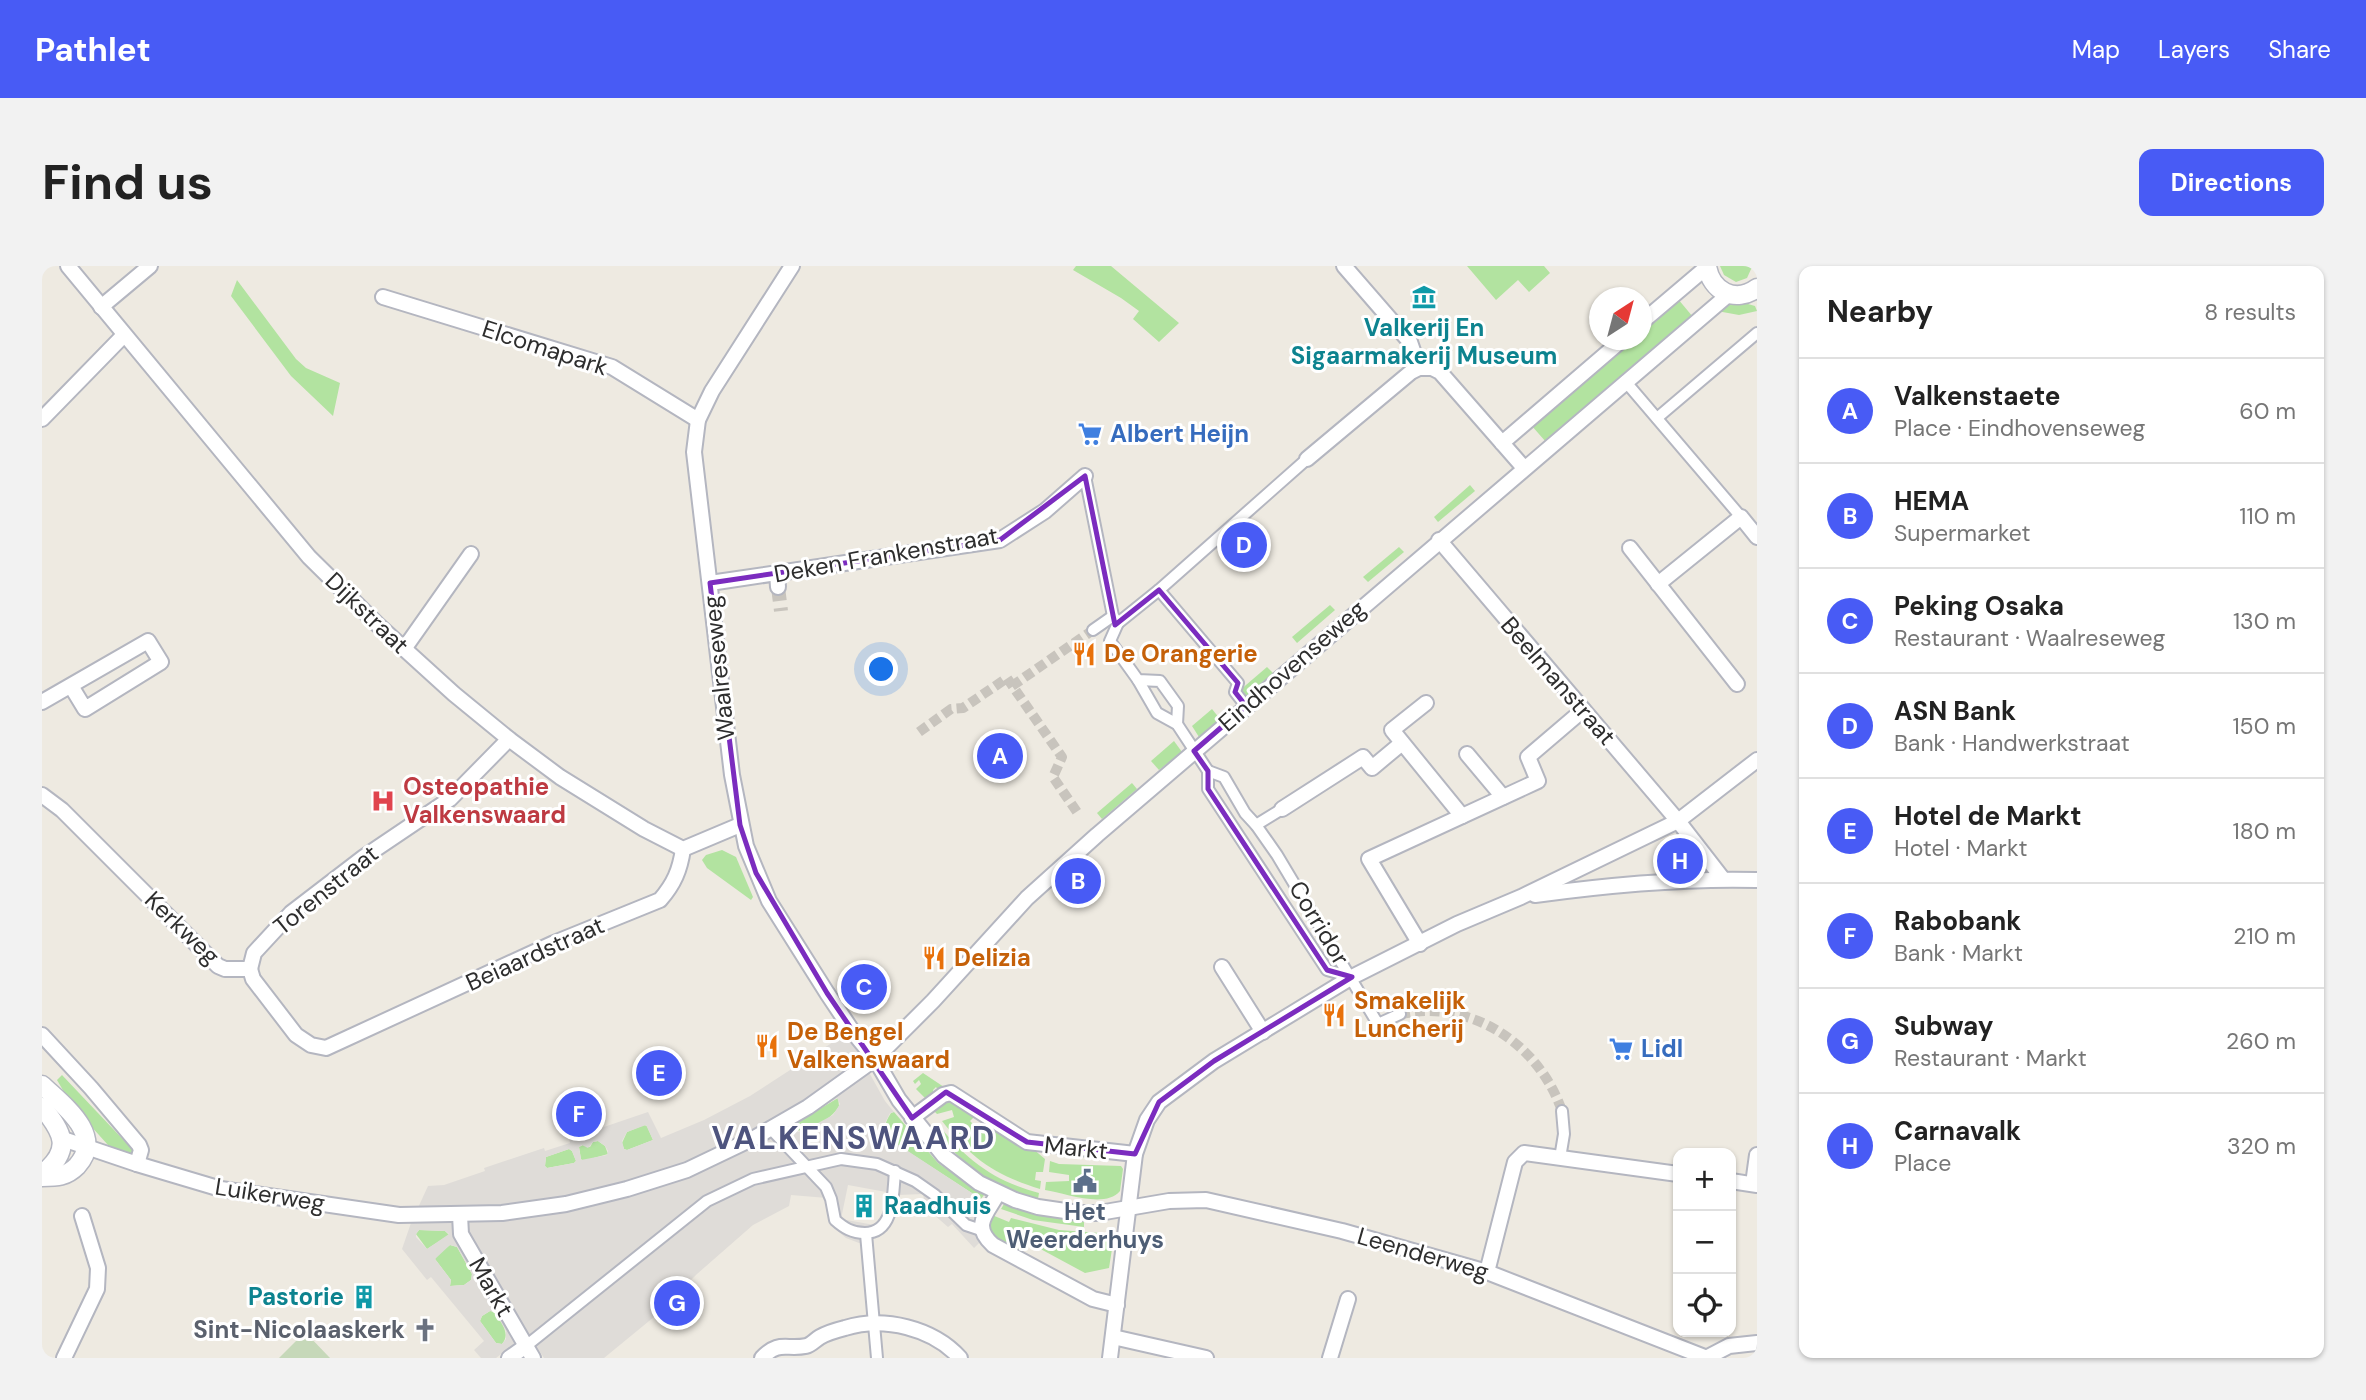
<!DOCTYPE html>
<html lang="en">
<head>
<meta charset="utf-8">
<style>
	:root { --surface:#fff; --page:#f2f2f2; --text:#222; --muted:#767676; --line:#e0e0e0; --accent:#485bf5 }
	body { margin:0; font-family:"DM Sans",sans-serif; background:var(--page); color:var(--text) }
	.controls { position:absolute; right:21px; bottom:21px; display:grid; overflow:hidden; border-radius:14px; box-shadow:0 2px 5px #0004 }
	.controls button { width:63px; height:63px; display:grid; place-items:center; padding:0; border:0; border-bottom:2px solid var(--line); background:var(--surface); color:var(--text); font:35px sans-serif }
	.compass { position:absolute; left:1547px; top:21px; width:63px; height:63px; border-radius:50%; background:var(--surface); box-shadow:0 2px 5px #0004; rotate:36deg }
	.you { position:absolute; left:840px; top:404px; width:24px; height:24px; margin:-18px; border:5px solid #fff; border-radius:50%; background:#1a73e8; box-shadow:0 0 0 10px #1a73e833 }
	.badge { display:grid; place-items:center; width:46px; height:46px; border-radius:50%; background:var(--accent); color:#fff; font-size:23px; font-weight:700 }
	.pin { position:absolute; translate:-50% -50%; border:4px solid #fff; box-shadow:0 2px 7px #0006 }
	.list { margin:0; padding:0; list-style:none }
	h2 { display:flex; justify-content:space-between; align-items:center; height:91px; margin:0; padding:0 28px; font-size:30px }
	h2 small { font-size:23px; font-weight:400; color:var(--muted) }
	.list li { display:grid; grid-template-columns:46px 1fr auto; gap:21px; align-items:center; box-sizing:border-box; height:105px; padding:0 28px; border-top:2px solid var(--line) }
	.list b { display:block; font-size:26px; white-space:nowrap }
	.list p { margin:0; font-size:23px; white-space:nowrap; color:var(--muted) }
	.list em { font-size:23px; font-style:normal; color:var(--muted) }
	.icon { flex:none; width:38px; height:38px; fill:none; stroke:currentColor; stroke-width:2; stroke-linecap:round; stroke-linejoin:round }
	.map { position:relative; flex:none; width:1715px; height:1092px; overflow:hidden; border-radius:14px }
	header { display:flex; align-items:center; gap:42px; box-sizing:border-box; height:98px; padding:0 35px; background:var(--accent); color:#fff }
	header strong { font-size:33px }
	nav { display:flex; gap:38px; margin-inline-start:auto; font-size:24px }
	.intro { display:flex; align-items:center; justify-content:space-between; box-sizing:border-box; height:168px; padding:0 42px }
	h1 { margin:0; font-size:49px }
	.button { padding:18px 32px; border-radius:14px; background:var(--accent); color:#fff; font-size:24px; font-weight:700 }
	main { display:flex; gap:42px; padding:0 42px }
	aside { flex:1; background:var(--surface); border-radius:14px; box-shadow:0 2px 5px #0004 }
	.map>svg:first-child { display:block }
</style>
</head>
<body>
<header>
<strong>Pathlet</strong>
<nav><a>Map</a><a>Layers</a><a>Share</a></nav>
</header>
<div class="intro"><h1>Find us</h1><a class="button">Directions</a></div>
<main>
<div class="map">
<svg width="1715" height="1092" viewBox="0 0 1715 1092">
	<rect width="100%" height="100%" fill="#eeeae1"/>
	<g fill="#b2e3a0">
		<path d="M 1034,0 L 1069,0 L 1137,57 L 1117,76 L 1091,53 L 1097,45 L 1079,32 L 1031,4 Z"/>
		<path d="M 1425,0 L 1502,0 L 1508,7 L 1487,26 L 1476,14 L 1454,34 Z"/>
		<path d="M 1678,0 L 1710,0 L 1710,1 L 1705,12 L 1694,16 L 1682,9 Z"/>
		<path d="M 195,14 L 254,93 L 264,102 L 298,117 L 291,150 L 249,110 L 189,30 Z"/>
		<path d="M 1636,33 L 1651,51 L 1504,176 L 1489,159 L 1589,74 L 1600,74 L 1600,64 Z"/>
		<path d="M 1699,36 L 1713,40 L 1715,45 L 1697,49 L 1675,45 L 1684,39 Z"/>
		<path d="M 1428,219 L 1433,225 L 1396,256 L 1392,251 Z"/>
		<path d="M 1357,281 L 1362,286 L 1326,316 L 1321,311 Z"/>
		<path d="M 1288,339 L 1293,344 L 1255,377 L 1250,371 Z"/>
		<path d="M 1225,401 L 1231,407 L 1202,432 L 1197,425 Z"/>
		<path d="M 1170,443 L 1178,453 L 1157,471 L 1150,460 Z"/>
		<path d="M 1132,475 L 1140,486 L 1117,504 L 1109,495 Z"/>
		<path d="M 1090,517 L 1095,523 L 1060,553 L 1055,547 Z"/>
		<path d="M 680,584 L 694,591 L 711,631 L 709,634 L 665,602 L 660,594 L 664,589 Z"/>
		<path d="M 881,807 L 902,821 L 896,824 L 894,821 L 891,824 L 892,827 L 884,833 L 874,823 L 879,818 L 877,814 L 873,818 L 871,815 Z"/>
		<path d="M 20,809 L 91,884 L 88,890 L 66,879 L 29,838 L 15,814 Z"/>
		<path d="M 796,832 L 797,840 C 791,852 760,874 749,860 Z"/>
		<path d="M 910,834 L 934,849 L 928,855 L 932,859 L 930,862 L 932,865 L 936,863 L 941,868 L 950,859 L 990,882 L 1003,893 L 1001,906 L 994,906 L 993,914 L 999,915 L 998,923 C 951,908 930,893 900,855 L 912,851 L 910,844 L 895,848 L 891,844 L 903,835 Z"/>
		<path d="M 852,846 L 896,897 L 942,929 L 939,933 L 848,874 C 841,865 842,857 849,847 Z"/>
		<path d="M 895,857 C 924,894 952,915 997,927 L 996,933 C 950,922 919,898 891,861 Z"/>
		<path d="M 602,859 L 605,860 L 611,874 L 585,884 L 582,883 L 580,877 L 585,866 Z"/>
		<path d="M 556,875 L 563,880 L 566,888 L 541,895 L 539,893 L 537,881 L 541,879 L 548,881 L 551,876 Z"/>
		<path d="M 527,883 L 530,885 L 534,895 L 532,897 L 505,902 L 503,900 L 504,891 Z"/>
		<path d="M 1008,895 L 1017,898 L 1079,900 L 1081,903 L 1078,925 C 1063,943 1023,927 1003,924 L 1004,916 L 1027,915 L 1027,909 L 1007,906 Z"/>
		<path d="M 962,938 L 1000,950 L 1042,955 L 1042,961 L 991,954 L 959,943 Z"/>
		<path d="M 950,949 L 967,956 L 969,952 L 1017,964 L 1058,967 L 1068,976 L 1070,983 L 1067,1002 L 1043,1007 L 980,973 L 980,988 L 948,971 L 945,959 Z"/>
		<path d="M 377,964 L 403,965 L 407,969 L 385,983 L 374,968 Z"/>
		<path d="M 408,979 L 415,981 L 430,1008 L 429,1014 L 422,1019 L 408,1020 L 409,1014 L 393,993 L 396,988 Z"/>
		<path d="M 448,1045 L 453,1046 C 459,1056 469,1068 460,1078 L 454,1077 L 438,1055 L 440,1050 Z"/>
	</g>
	<path fill="#c6d8b9" d="M 263,1066 L 288,1092 L 237,1092 Z"/>
	<path fill="#dfdcd8" fill-rule="evenodd" d="M 805,767 L 843,835 L 852,846 L 848,847 L 843,857 L 843,866 L 846,872 L 939,933 L 943,939 L 939,975 L 932,982 L 910,958 L 906,961 L 891,948 L 890,942 L 883,939 L 881,928 L 856,929 L 853,951 L 847,961 L 831,971 L 831,976 L 817,977 L 804,972 L 790,960 L 784,944 L 785,932 L 749,929 L 747,940 L 711,959 L 655,1008 L 612,1051 L 562,1092 L 502,1092 L 486,1067 L 454,1092 L 439,1092 L 432,1084 L 442,1075 L 389,1011 L 385,1014 L 360,983 L 369,957 L 386,920 L 402,919 L 443,905 L 442,902 L 502,882 L 503,885 L 528,877 L 525,866 L 551,858 L 553,864 L 606,846 L 619,872 L 662,854 L 708,830 ZM 795,832 L 798,838 L 791,849 L 763,864 L 756,866 L 752,864 L 750,860 ZM 604,859 L 611,874 L 585,884 L 582,883 L 580,875 L 585,866 ZM 556,875 L 563,880 L 566,885 L 565,889 L 539,894 L 537,881 L 540,879 L 546,882 L 551,876 ZM 527,883 L 530,885 L 534,895 L 532,897 L 505,902 L 503,900 L 504,891 ZM 806,919 L 844,926 L 838,960 L 799,953 ZM 377,964 L 403,965 L 407,968 L 385,983 L 374,971 L 374,968 ZM 408,979 L 415,981 L 430,1008 L 429,1014 L 422,1019 L 408,1020 L 409,1014 L 393,993 ZM 448,1045 L 453,1046 L 464,1065 L 464,1073 L 460,1078 L 454,1077 L 438,1055 L 440,1050 Z"/>
	<g fill="none" stroke-linecap="round" stroke-linejoin="round">
		<g stroke="#c8c4bd" stroke-width="10" stroke-dasharray="10 5" stroke-linecap="butt">
			<path d="M 970,420 L 1051,364"/>
			<path d="M 877,466 L 909,443 L 921,442 L 965,412 L 1020,491 L 1011,511 L 1035,546"/>
			<path d="M 1358,748 C 1367,747 1376,745 1385,745 C 1447,745 1500,787 1520,845"/>
		</g>
		<path stroke="#c8c4bd" stroke-width="14" stroke-dasharray="14 7" stroke-linecap="butt" d="M 736,321 L 739,345"/>
		<g stroke="#b4b6c0" stroke-width="14">
			<g id="pedestrian">
				<path d="M 1583,115 L 1699,251"/>
				<path d="M 1615,152 L 1715,67"/>
				<path d="M 1043,210 L 1071,350 L 1076,357 L 1068,375 L 1096,414 L 1118,415 L 1136,440 L 1135,458"/>
				<path d="M 1117,324 L 1196,417 L 1193,426 L 1204,440"/>
				<path d="M 1076,357 L 1117,324 L 1265,193"/>
				<path d="M 1051,364 L 1071,350"/>
				<path d="M 1096,414 L 1115,447 L 1135,458 L 1166,505 L 1166,523 L 1285,704 L 1310,711"/>
				<path d="M 1166,505 L 1182,511 L 1203,547 L 1214,559 L 1235,589 L 1336,758 L 1358,748"/>
				<path d="M 1214,559 L 1240,543"/>
				<path d="M 729,863 L 784,921 L 789,933 L 793,954 C 802,962 810,967 823,967 C 853,967 851,926 853,905"/>
				<path d="M 1518,892 L 1522,868 L 1520,845"/>
				<path d="M 824,968 L 835,1092"/>
				<path d="M 484,1080 L 665,935 L 711,913 L 799,893 L 835,898 L 873,915 L 893,929 L 924,959 L 939,964"/>
			</g>
		</g>
		<g stroke="#b4b6c0" stroke-width="18">
			<g id="minor">
				<path d="M 26,0 L 267,291 L 336,359 L 412,428 L 467,473 L 518,511 L 602,563 L 641,583 L 698,559"/>
				<path d="M 750,0 L 670,125 L 656,154 L 652,186 L 690,509 L 704,580 L 727,635 L 785,727 L 811,766 L 833,793 L 857,834 L 902,890 L 937,917 L 973,934 L 996,941 L 1037,947 L 1057,947 L 1127,935 L 1164,934 L 1300,965 L 1445,1006 L 1665,1092"/>
				<path d="M 1302,0 L 1368,76 L 1377,102 L 1390,102 L 1398,106 L 1482,202"/>
				<path d="M 341,31 L 570,101 L 656,154"/>
				<path d="M 59,41 L 108,0"/>
				<path d="M 1600,56 L 1665,1"/>
				<path d="M 0,153 L 82,69"/>
				<path d="M 1460,177 L 1580,74"/>
				<path d="M 1265,193 L 1369,106 L 1377,102"/>
				<path d="M 1397,274 L 1636,555 L 1681,613"/>
				<path d="M 1588,282 L 1695,418"/>
				<path d="M 735,307 L 736,321"/>
				<path d="M 668,317 L 958,274 L 1003,245 L 1043,210"/>
				<path d="M 1616,318 L 1699,251 L 1715,271"/>
				<path d="M 362,383 L 429,288"/>
				<path d="M 0,436 L 106,375 L 119,396 L 43,443 L 29,420"/>
				<path d="M 1384,437 L 1350,464 L 1420,550"/>
				<path d="M 1425,488 L 1461,531"/>
				<path d="M 0,529 L 20,544 L 176,700 L 183,703 L 208,703"/>
				<path d="M 1240,543 L 1321,491 L 1330,502 L 1360,477"/>
				<path d="M 1493,629 C 1566,619 1641,612 1715,614"/>
				<path d="M 1378,678 L 1327,593 L 1496,515 L 1486,491 L 1541,444"/>
				<path d="M 1180,701 L 1221,766"/>
				<path d="M 208,703 L 211,713 L 254,769 L 269,779 L 284,782 L 512,677 L 618,634 C 632,618 638,604 641,583"/>
				<path d="M 208,703 L 212,687 L 249,647 L 322,591 L 408,533 L 467,473"/>
				<path d="M 0,769 L 49,822 L 97,879 L 99,884 L 95,898"/>
				<path d="M 870,852 L 901,829 L 909,827 L 985,876 L 1093,888"/>
				<path d="M 21,873 L 95,898 L 179,923 L 357,949 L 460,947 L 524,938 L 585,923 L 645,904 L 714,871 L 766,841 L 833,793 L 891,735 L 985,632 L 1055,569 L 1686,29"/>
				<path d="M 1689,915 L 1715,919"/>
				<path d="M 1711,918 L 1715,889"/>
				<path d="M 956,927 C 945,948 929,959 951,979 L 1051,1033 L 1075,1039"/>
				<path d="M 418,949 L 419,968 L 491,1092"/>
				<path d="M 1445,1006 L 1473,896 L 1482,887 L 1636,908"/>
				<path d="M 1071,1071 L 1164,1092"/>
				<path d="M 22,1092 L 55,1023 L 56,1002 L 40,950"/>
				<path d="M 467,1092 L 484,1080"/>
				<path d="M 720,1092 C 737,1074 744,1084 764,1080 C 769,1079 773,1074 778,1071 C 785,1067 795,1064 803,1062 C 842,1050 891,1062 918,1092"/>
				<path d="M 1068,1092 L 1093,888 L 1105,854 L 1117,836 L 1172,795 L 1310,711 L 1415,658 L 1479,631 L 1636,555 L 1715,494"/>
				<path d="M 1288,1092 L 1306,1033"/>
				<path d="M 1664,1092 L 1687,1080 L 1715,1077"/>
			</g>
		</g>
		<g stroke="#b4b6c0" stroke-width="21">
			<g id="tertiary">
				<path d="M 1665,0 C 1669,25 1693,38 1715,22"/>
				<path d="M 0,819 C 21,839 63,869 35,900 C 24,911 15,911 0,911"/>
				<path d="M 0,841 C 21,866 31,884 0,908"/>
			</g>
		</g>
		<use href="#pedestrian" stroke="#fff" stroke-width="10"/>
		<use href="#minor" stroke="#fff" stroke-width="14"/>
		<use href="#tertiary" stroke="#fff" stroke-width="18"/>
	</g>
	<path fill="none" stroke="#7b2cbf" stroke-width="5" stroke-linejoin="round" d="M 1043,210 L 1073,359 L 1117,324 L 1196,417 L 1193,426 L 1204,440 L 1152,485 L 1166,505 L 1166,523 L 1285,704 L 1310,711 L 1172,795 L 1117,836 L 1093,888 L 985,876 L 904,826 L 870,852 L 785,727 L 714,607 L 698,559 L 668,317 L 958,274 Z"/>
	<defs>
		<g id="museum-bare" transform="scale(1.89)"><path d="M0-6L6-3V-2H-6V-3ZM-5-1h2V3h-2ZM-1-1h2V3h-2ZM3-1h2V3H3ZM-6 4H6V6H-6Z" fill="#0f9aa8" stroke="#fff" stroke-width="2.5" paint-order="stroke"/></g>
		<g id="supermarket-bare" transform="scale(1.89)"><path d="M-6-5.5h2.5l.6 2H6L4.5 2H-2.5L-4.4-4H-6ZM-1.5 3.2a1.3 1.3 0 1 0 .1 0ZM3 3.2a1.3 1.3 0 1 0 .1 0Z" fill="#3f7fe0" stroke="#fff" stroke-width="2.5" paint-order="stroke"/></g>
		<g id="restaurant-bare" transform="scale(1.89)"><path d="M-5-6h1v4h1v-4h1v4h1v-4h1v5L-1.5 .5V6h-2V.5L-5-1ZM5-6V6H3V1.5H1.5Q1.5-4 5-6Z" fill="#e8710a" stroke="#fff" stroke-width="2.5" paint-order="stroke"/></g>
		<g id="hospital-bare" transform="scale(1.89)"><path d="M-5-5h3v3.5h4V-5h3V5h-3V1.5h-4V5h-3Z" fill="#e0444e" stroke="#fff" stroke-width="2.5" paint-order="stroke"/></g>
		<g id="civic-bare" transform="scale(1.89)"><path d="M-.6-6.5H3V-4.5H.6V-3L4-1V1h2V6H-6V1h2V-1L-.6-3ZM-1.2 2.5V6h2.4V2.5Z" fill="#5c6f8a" stroke="#fff" stroke-width="2.5" paint-order="stroke"/></g>
		<g id="building-bare" transform="scale(1.89)"><path d="M-4-6H4V6H1V3H-1V6H-4ZM-2.5-4.3h1.7v1.8h-1.7ZM.8-4.3h1.7v1.8H.8ZM-2.5-1h1.7V.8h-1.7ZM.8-1h1.7V.8H.8Z" fill="#0f9aa8" stroke="#fff" stroke-width="2.5" paint-order="stroke"/></g>
		<g id="church-bare" transform="scale(1.89)"><path d="M-1.2-6h2.4v3.5h3.3v2.4h-3.3V6h-2.4V-.1h-3.3v-2.4h3.3Z" fill="#6b7280" stroke="#fff" stroke-width="2.5" paint-order="stroke"/></g>
	</defs>
	<g fill-rule="evenodd">
		<use href="#museum-bare" x="1382" y="31"/>
		<use href="#supermarket-bare" x="1048" y="168"/>
		<use href="#restaurant-bare" x="1042" y="388"/>
		<use href="#hospital-bare" x="341" y="535"/>
		<use href="#restaurant-bare" x="892" y="692"/>
		<use href="#restaurant-bare" x="1292" y="749"/>
		<use href="#restaurant-bare" x="725" y="780"/>
		<use href="#supermarket-bare" x="1579" y="783"/>
		<use href="#civic-bare" x="1043" y="915"/>
		<use href="#building-bare" x="822" y="940"/>
		<use href="#building-bare" x="322" y="1031"/>
		<use href="#church-bare" x="383" y="1064"/>
	</g>
	<g text-anchor="middle" stroke-width="6" stroke-linejoin="round" paint-order="stroke">
		<g font-size="24" font-weight="bold" fill="#0d838f" stroke="#fff">
			<text x="1382" y="70">Valkerij En<tspan x="1382" dy="28">Sigaarmakerij Museum</tspan></text>
			<text x="842" y="948" text-anchor="start">Raadhuis</text>
			<text x="302" y="1039" text-anchor="end">Pastorie</text>
		</g>
		<g font-size="24" fill="#2e2e2e" stroke="#fff">
			<text transform="translate(503 82) rotate(18)" y="8">Elcomapark</text>
			<text transform="translate(844 289) rotate(-10)" y="8">Deken Frankenstraat</text>
			<text transform="translate(325 347) rotate(44)" y="8">Dijkstraat</text>
			<text transform="translate(1250 400) rotate(-41)" y="8">Eindhovenseweg</text>
			<text transform="translate(677 402) rotate(-96)" y="8">Waalreseweg</text>
			<text transform="translate(1516 415) rotate(49)" y="8">Beelmanstraat</text>
			<text transform="translate(284 624) rotate(-39)" y="8">Torenstraat</text>
			<text transform="translate(1277 657) rotate(59)" y="8">Corridor</text>
			<text transform="translate(140 662) rotate(44)" y="8">Kerkweg</text>
			<text transform="translate(493 688) rotate(-24)" y="8">Beiaardstraat</text>
			<text transform="translate(1034 882) rotate(6)" y="8">Markt</text>
			<text transform="translate(228 929) rotate(9)" y="8">Luikerweg</text>
			<text transform="translate(1381 988) rotate(16)" y="8">Leenderweg</text>
			<text transform="translate(449 1021) rotate(60)" y="8">Markt</text>
		</g>
		<g font-size="24" font-weight="bold" fill="#366cbe" stroke="#fff" text-anchor="start">
			<text x="1068" y="176">Albert Heijn</text>
			<text x="1599" y="791">Lidl</text>
		</g>
		<g font-size="24" font-weight="bold" fill="#c56008" stroke="#fff" text-anchor="start">
			<text x="1062" y="396">De Orangerie</text>
			<text x="912" y="700">Delizia</text>
			<text x="1312" y="743">Smakelijk<tspan x="1312" dy="28">Luncherij</tspan></text>
			<text x="745" y="774">De Bengel<tspan x="745" dy="28">Valkenswaard</tspan></text>
		</g>
		<g font-size="24" font-weight="bold" fill="#be3a42" stroke="#fff" text-anchor="start">
			<text x="361" y="529">Osteopathie<tspan x="361" dy="28">Valkenswaard</tspan></text>
		</g>
		<g font-size="24" font-weight="bold" fill="#4e5e75" stroke="#fff">
			<text x="1043" y="954">Het<tspan x="1043" dy="28">Weerderhuys</tspan></text>
		</g>
		<g font-size="24" font-weight="bold" fill="#5b616d" stroke="#fff" text-anchor="end">
			<text x="363" y="1072">Sint-Nicolaaskerk</text>
		</g>
		<g font-size="32" font-weight="bold" letter-spacing="2" fill="#4e547e" stroke="#fff">
			<text x="812" y="883">VALKENSWAARD</text>
		</g>
	</g>
</svg>
<div class="controls">
<button>+</button>
<button>−</button>
<button><svg class="icon" aria-label="locate" viewBox="0 0 24 24"><circle cx="12" cy="12" r="6"/><path d="M12 2v4M12 18v4M2 12h4M18 12h4"/></svg></button>
</div>
<svg class="compass" viewBox="-18 -18 36 36"><path d="M0-13l5 13h-10z" fill="#e53935"/><path d="M0 13l5-13h-10z" fill="#767676"/></svg>
<div class="you"></div>
<div class="pin badge" style="left:958px;top:490px">A</div>
<div class="pin badge" style="left:1036px;top:615px">B</div>
<div class="pin badge" style="left:822px;top:721px">C</div>
<div class="pin badge" style="left:1202px;top:279px">D</div>
<div class="pin badge" style="left:617px;top:807px">E</div>
<div class="pin badge" style="left:537px;top:848px">F</div>
<div class="pin badge" style="left:635px;top:1037px">G</div>
<div class="pin badge" style="left:1638px;top:595px">H</div>
</div>
<aside>
<h2>Nearby<small>8 results</small></h2>
<ul class="list">
<li><span class="badge">A</span><div><b>Valkenstaete</b><p>Place · Eindhovenseweg</p></div><em>60 m</em></li>
<li><span class="badge">B</span><div><b>HEMA</b><p>Supermarket</p></div><em>110 m</em></li>
<li><span class="badge">C</span><div><b>Peking Osaka</b><p>Restaurant · Waalreseweg</p></div><em>130 m</em></li>
<li><span class="badge">D</span><div><b>ASN Bank</b><p>Bank · Handwerkstraat</p></div><em>150 m</em></li>
<li><span class="badge">E</span><div><b>Hotel de Markt</b><p>Hotel · Markt</p></div><em>180 m</em></li>
<li><span class="badge">F</span><div><b>Rabobank</b><p>Bank · Markt</p></div><em>210 m</em></li>
<li><span class="badge">G</span><div><b>Subway</b><p>Restaurant · Markt</p></div><em>260 m</em></li>
<li><span class="badge">H</span><div><b>Carnavalk</b><p>Place</p></div><em>320 m</em></li>
</ul>
</aside>
</main>
</body>
</html>
